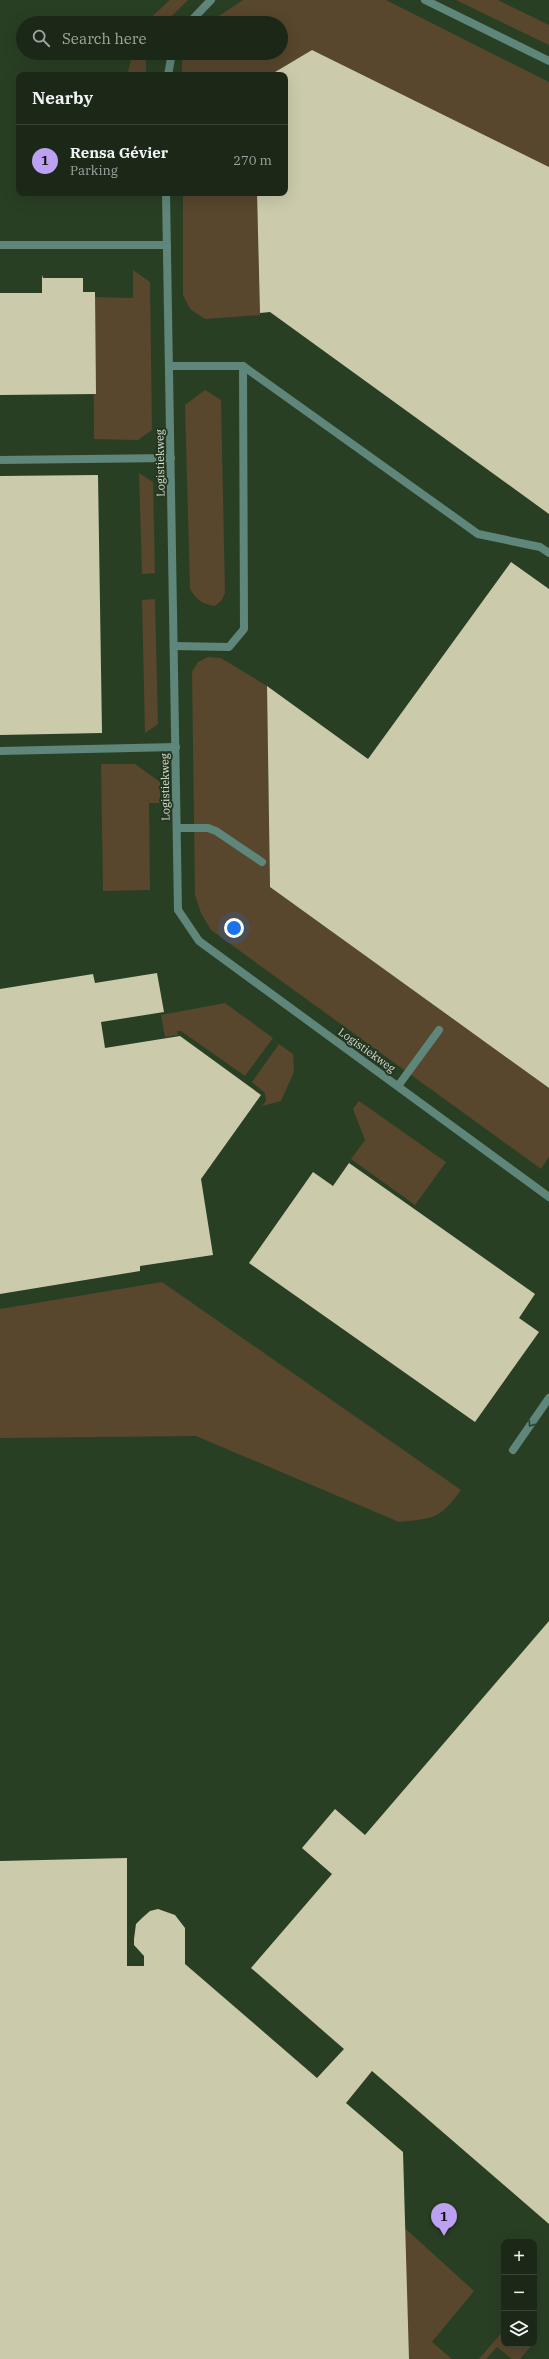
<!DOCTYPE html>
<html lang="en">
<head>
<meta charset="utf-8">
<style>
	:root { --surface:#1b2818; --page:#283425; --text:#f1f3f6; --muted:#a0a6a2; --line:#394437; --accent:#bca0f2 }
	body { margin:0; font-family:"IBM Plex Serif",serif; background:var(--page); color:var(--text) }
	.controls { position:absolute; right:12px; bottom:12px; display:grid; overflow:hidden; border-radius:8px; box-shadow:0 4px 16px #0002 }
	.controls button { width:36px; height:36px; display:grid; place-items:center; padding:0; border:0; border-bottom:1px solid var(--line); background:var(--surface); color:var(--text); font:20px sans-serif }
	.you { position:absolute; left:234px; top:928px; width:14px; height:14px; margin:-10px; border:3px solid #fff; border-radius:50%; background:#1a73e8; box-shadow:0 0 0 6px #1a73e833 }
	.badge { display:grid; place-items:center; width:26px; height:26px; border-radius:50%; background:var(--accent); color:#111; font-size:13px; font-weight:700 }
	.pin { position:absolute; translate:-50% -33px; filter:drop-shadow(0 1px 2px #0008) }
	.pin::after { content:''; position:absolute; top:21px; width:14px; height:12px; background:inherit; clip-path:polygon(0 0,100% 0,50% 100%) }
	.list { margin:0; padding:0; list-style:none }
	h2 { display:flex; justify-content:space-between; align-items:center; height:52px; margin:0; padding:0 16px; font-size:17px }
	h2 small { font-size:13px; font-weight:400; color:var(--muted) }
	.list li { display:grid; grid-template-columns:26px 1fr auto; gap:12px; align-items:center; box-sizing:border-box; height:72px; padding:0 16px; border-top:1px solid var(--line) }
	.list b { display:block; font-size:15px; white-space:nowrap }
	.list p { margin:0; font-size:13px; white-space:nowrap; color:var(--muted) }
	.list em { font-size:13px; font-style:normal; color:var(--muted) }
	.icon { flex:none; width:22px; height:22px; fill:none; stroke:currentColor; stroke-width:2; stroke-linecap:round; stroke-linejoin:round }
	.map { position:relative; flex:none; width:549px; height:2359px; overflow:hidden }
	.search { position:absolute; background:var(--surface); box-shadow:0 4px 16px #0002; left:16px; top:16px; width:272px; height:44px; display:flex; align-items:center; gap:10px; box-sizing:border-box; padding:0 14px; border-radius:22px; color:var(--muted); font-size:15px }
	.panel { position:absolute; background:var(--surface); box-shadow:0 4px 16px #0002; left:16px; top:72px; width:272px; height:124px; border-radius:8px }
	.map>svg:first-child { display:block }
</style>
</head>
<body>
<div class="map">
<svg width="549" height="2359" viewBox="0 0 549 2359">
	<rect width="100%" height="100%" fill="#243520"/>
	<path fill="#293f24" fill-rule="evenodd" d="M 0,0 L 549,0 L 549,2359 L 0,2359 ZM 23,23 L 281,23 L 281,53 L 23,53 ZM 19,75 L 285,75 L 285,193 L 19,193 ZM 504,2242 L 534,2242 L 534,2344 L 504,2344 Z"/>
	<g fill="#58462d">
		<path d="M 170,0 L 188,0 L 165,23 L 145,23 Z"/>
		<path d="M 243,0 L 386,0 L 549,82 L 549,167 L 312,50 L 270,75 L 182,75 L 182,59 L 185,53 L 281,53 L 281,23 L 208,23 Z"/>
		<path d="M 456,0 L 498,0 L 549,25 L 549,45 Z"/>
		<path d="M 133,53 L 149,53 L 146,59 L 146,75 L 127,75 Z"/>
		<path d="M 183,193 L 257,193 L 260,315 L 205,319 L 190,309 L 183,295 Z"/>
		<path d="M 133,270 L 150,282 L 152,430 L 138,440 L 94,439 L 93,297 L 133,298 Z"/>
		<path d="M 205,390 L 221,400 L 225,593 L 222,600 L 215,606 C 202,604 197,600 190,589 L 185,405 Z"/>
		<path d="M 139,473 L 153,482 L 155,573 L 142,574 Z"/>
		<path d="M 155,599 L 158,724 L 145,733 L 142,600 Z"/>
		<path d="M 208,657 L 221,658 L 267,686 L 270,887 L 549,1088 L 549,1157 L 541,1169 L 211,930 L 201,913 L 195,895 L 192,672 L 198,662 Z"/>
		<path d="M 101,764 L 135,764 L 160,782 L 160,803 L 149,803 L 150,890 L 103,891 Z"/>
		<path d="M 225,1003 L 273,1038 L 245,1076 L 181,1031 L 177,1031 L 178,1035 L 165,1037 L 161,1015 Z"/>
		<path d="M 279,1044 L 293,1054 L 294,1072 L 281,1101 L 262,1106 L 266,1101 L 265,1093 L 252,1082 Z"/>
		<path d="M 359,1101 L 446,1162 L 415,1205 L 351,1159 L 365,1140 L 353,1109 Z"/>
		<path d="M 162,1282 L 461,1490 C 439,1520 434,1518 399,1522 L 196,1436 L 0,1438 L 0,1309 Z"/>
		<path d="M 386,2211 L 474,2291 L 432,2342 L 452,2359 L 396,2359 Z"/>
		<path d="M 504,2330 L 504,2344 L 530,2344 L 531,2346 L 520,2359 L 512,2359 L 497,2347 L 486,2359 L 479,2359 Z"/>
	</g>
	<g fill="#cbcbac">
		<path d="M 312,50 L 549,167 L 549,514 L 270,312 L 260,313 L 257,193 L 285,193 L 285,75 L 270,75 Z"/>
		<path d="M 42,275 L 43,278 L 83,278 L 83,292 L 95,292 L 96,394 L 0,395 L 0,293 L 42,293 Z"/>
		<path d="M 98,475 L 102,733 L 0,735 L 0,476 Z"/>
		<path d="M 511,562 L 549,589 L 549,1088 L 270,887 L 267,686 L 368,759 Z"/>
		<path d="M 157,973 L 164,1012 L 101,1022 L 105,1048 L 180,1036 L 261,1095 L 201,1179 L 213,1255 L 140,1266 L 140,1271 L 0,1294 L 0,989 L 93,974 L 95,983 Z"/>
		<path d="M 349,1163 L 535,1294 L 519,1318 L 539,1332 L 475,1422 L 249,1263 L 313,1172 L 333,1186 Z"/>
		<path d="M 549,1621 L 549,2224 L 372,2071 L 346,2103 L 403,2152 L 409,2359 L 0,2359 L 0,1861 L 127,1858 L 127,1966 L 144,1966 L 144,1956 L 134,1945 L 134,1939 L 136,1924 L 142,1918 L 150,1911 L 158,1909 L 175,1915 L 185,1928 L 185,1964 L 317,2078 L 344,2049 L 251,1968 L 332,1874 L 302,1848 L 335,1809 L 365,1835 Z"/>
	</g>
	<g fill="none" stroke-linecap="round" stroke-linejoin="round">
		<g stroke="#5f867a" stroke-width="8">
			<path d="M 0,245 L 167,245"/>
			<path d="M 169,366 L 243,366 L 244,629 L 229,647 L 174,646"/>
			<path d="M 243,366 L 478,534 L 540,547 L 549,553"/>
			<path d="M 0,460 L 171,458"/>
			<path d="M 0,751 L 176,747"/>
			<path d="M 177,828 L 208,828 L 216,831 L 262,862"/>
			<path d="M 398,1086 L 439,1030"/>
			<path d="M 513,1450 L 549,1398"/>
		</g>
		<g stroke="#5f867a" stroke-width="8">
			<path d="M 425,0 L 549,61"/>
			<path d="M 189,23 L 211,0"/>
			<path d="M 168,75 L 172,53"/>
			<path d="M 166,193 L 178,910 L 199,941 L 549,1197"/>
		</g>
	</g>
	<defs><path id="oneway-chevron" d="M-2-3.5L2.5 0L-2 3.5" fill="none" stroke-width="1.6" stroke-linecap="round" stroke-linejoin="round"/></defs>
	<use stroke="#2d412e" href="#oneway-chevron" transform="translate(531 1424) rotate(125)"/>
	<g text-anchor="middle" stroke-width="4" stroke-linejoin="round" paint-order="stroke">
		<g font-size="11" fill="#d6e1d3" stroke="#243520">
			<text transform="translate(160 463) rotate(-91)" y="4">Logistiekweg</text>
			<text transform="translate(165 787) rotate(-91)" y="4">Logistiekweg</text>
			<text transform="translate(367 1050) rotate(36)" y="4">Logistiekweg</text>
		</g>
	</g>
</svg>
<div class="controls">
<button>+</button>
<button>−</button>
<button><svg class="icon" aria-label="layers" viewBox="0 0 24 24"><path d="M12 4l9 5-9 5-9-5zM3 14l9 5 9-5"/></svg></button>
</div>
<div class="you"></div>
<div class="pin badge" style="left:444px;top:2236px">1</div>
<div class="search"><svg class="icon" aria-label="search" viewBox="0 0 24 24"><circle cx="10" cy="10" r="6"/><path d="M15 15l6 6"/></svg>Search here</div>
<section class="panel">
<h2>Nearby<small></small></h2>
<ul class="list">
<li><span class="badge">1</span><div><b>Rensa Gévier</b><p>Parking</p></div><em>270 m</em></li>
</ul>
</section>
</div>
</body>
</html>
